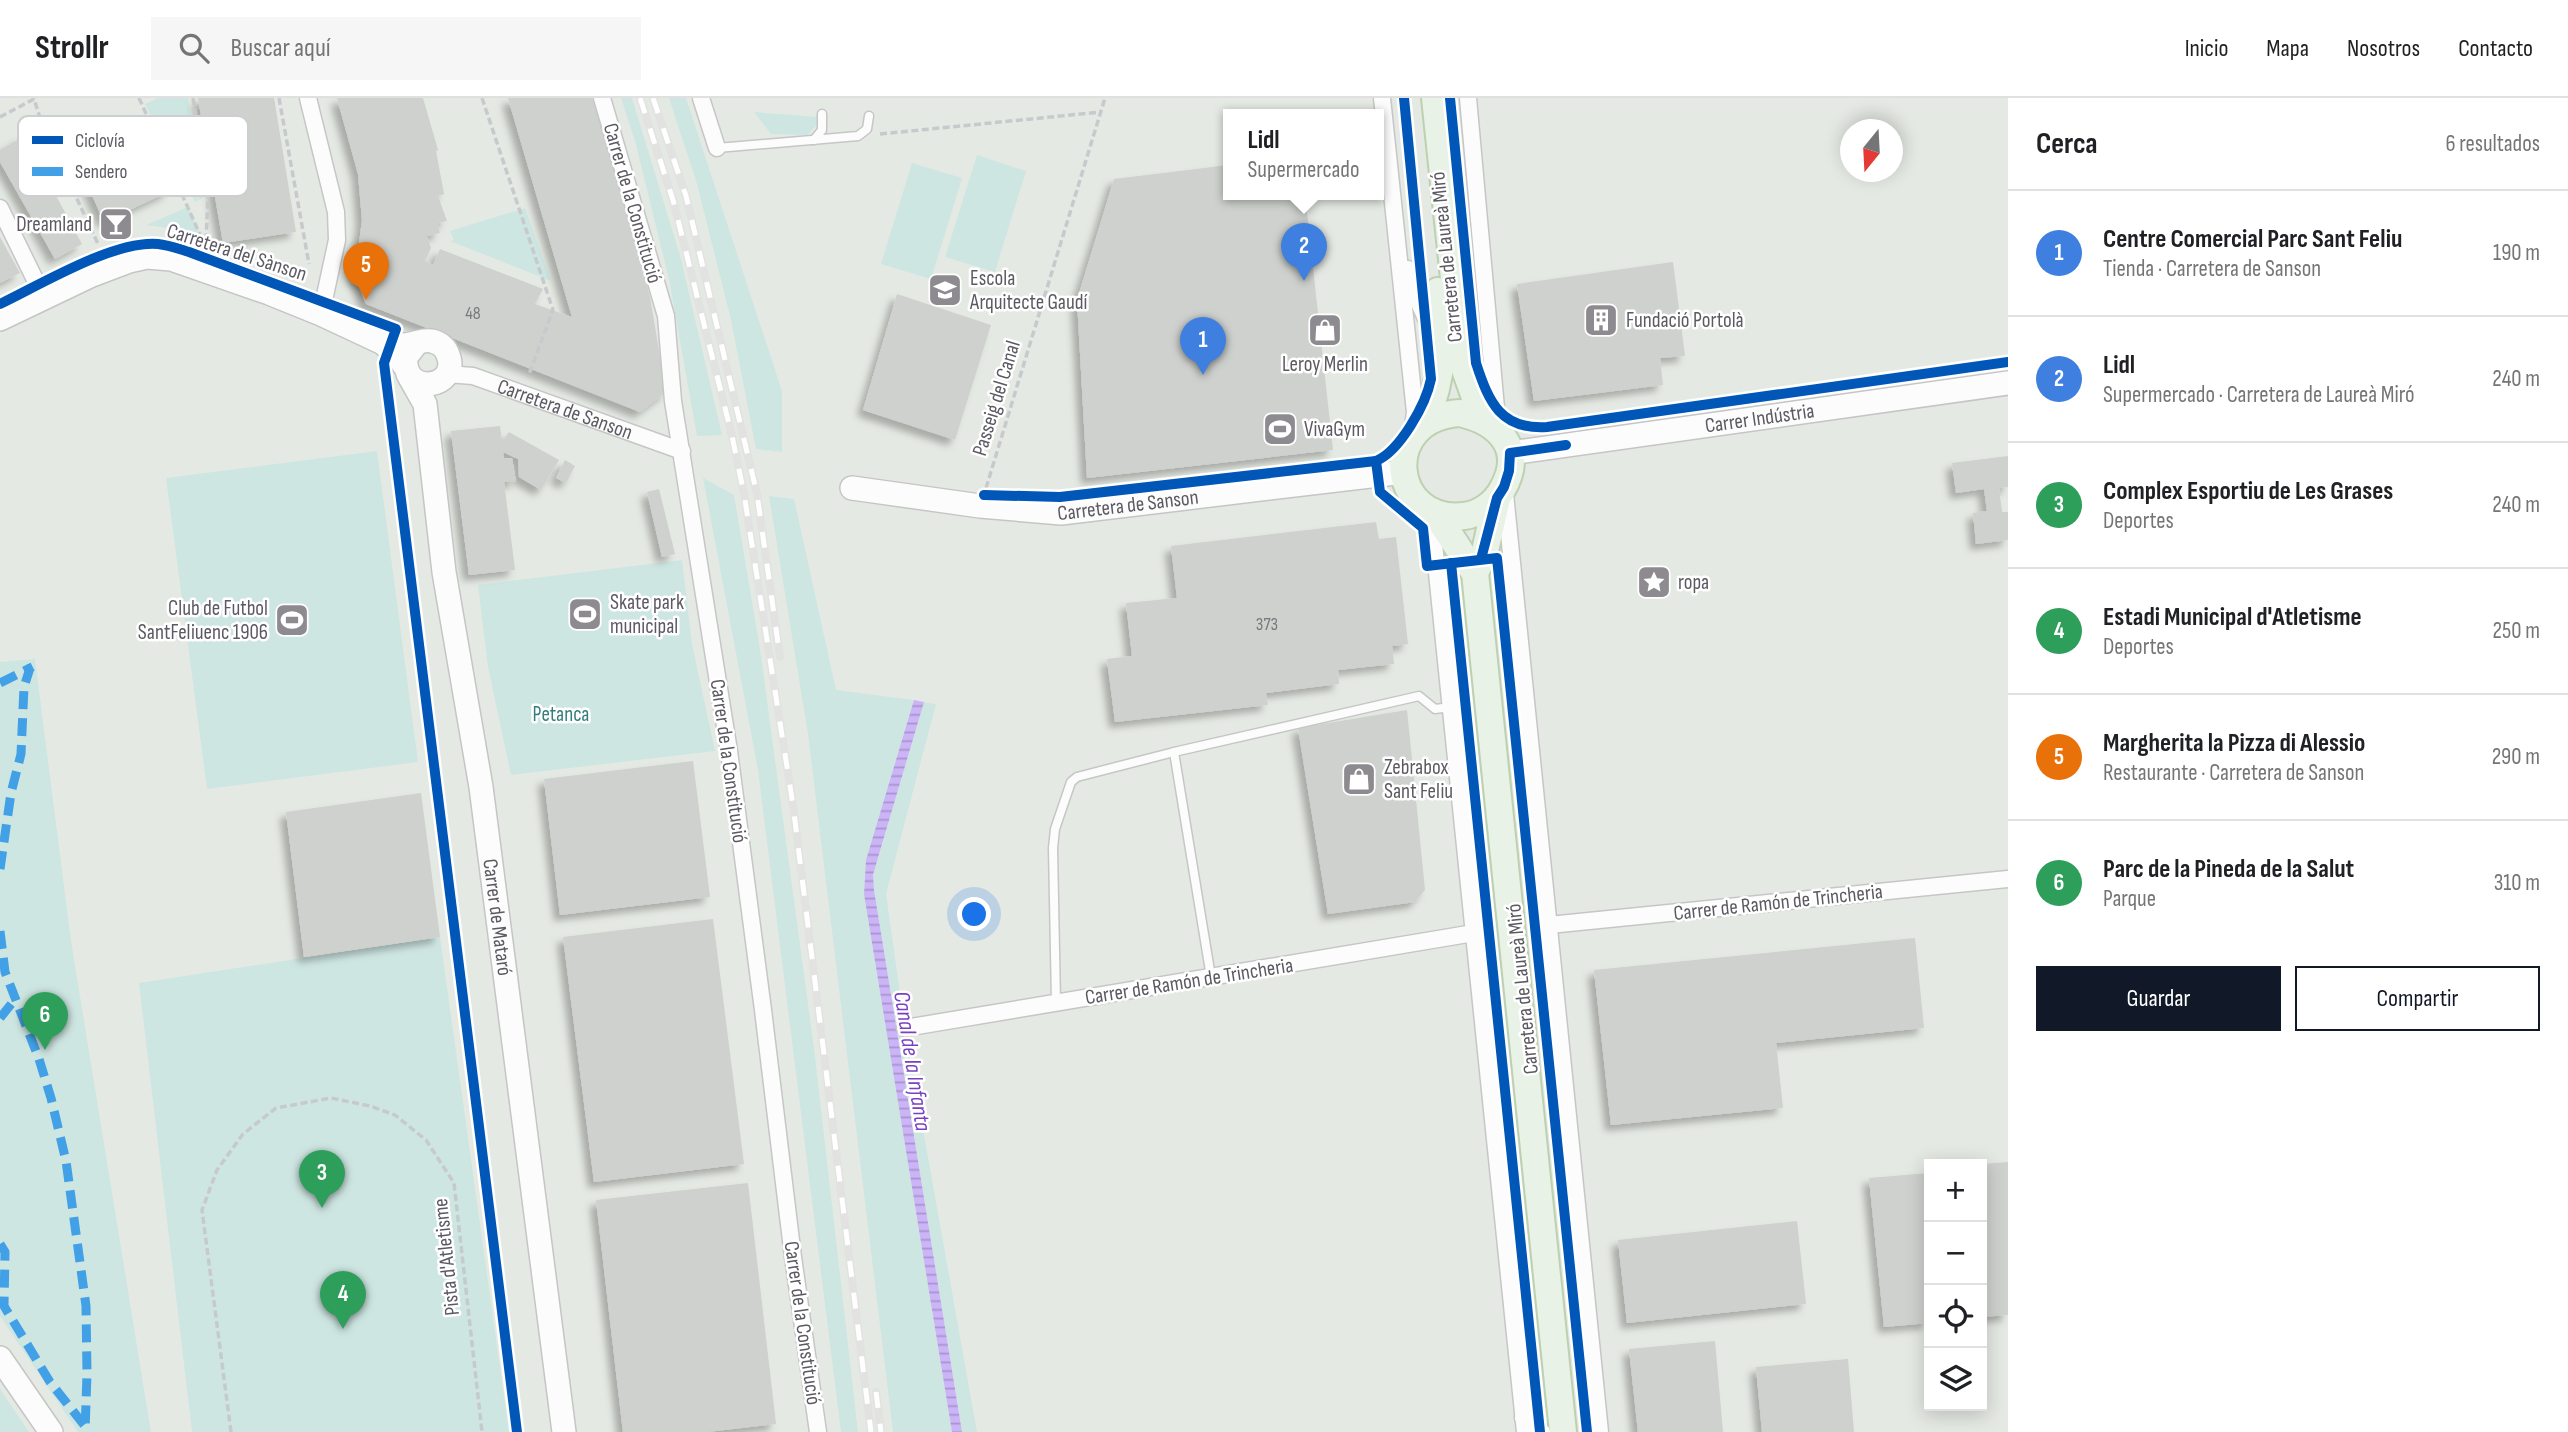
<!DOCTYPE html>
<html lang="es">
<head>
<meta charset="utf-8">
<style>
	:root { --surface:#fff; --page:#f6f6f6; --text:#202124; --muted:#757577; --line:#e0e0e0; --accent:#111827 }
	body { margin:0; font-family:"Sofia Sans Condensed",sans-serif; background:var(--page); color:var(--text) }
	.controls { position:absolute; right:21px; bottom:21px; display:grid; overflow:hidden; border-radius:0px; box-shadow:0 4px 18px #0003 }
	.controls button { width:63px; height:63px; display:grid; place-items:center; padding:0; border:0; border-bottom:2px solid var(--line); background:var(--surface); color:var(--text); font:35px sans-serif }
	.compass { position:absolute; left:1840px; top:21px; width:63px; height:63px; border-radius:50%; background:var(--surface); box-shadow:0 4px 18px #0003; rotate:198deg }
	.you { position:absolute; left:975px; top:817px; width:24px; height:24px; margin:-18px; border:5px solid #fff; border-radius:50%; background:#1a73e8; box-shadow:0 0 0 10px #1a73e833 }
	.badge { display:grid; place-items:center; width:46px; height:46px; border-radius:50%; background:var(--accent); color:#fff; font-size:23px; font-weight:700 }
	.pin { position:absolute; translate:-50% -58px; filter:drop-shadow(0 2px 4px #0008) }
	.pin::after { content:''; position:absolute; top:37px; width:24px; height:21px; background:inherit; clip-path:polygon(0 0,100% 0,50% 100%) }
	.popup { position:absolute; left:1223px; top:11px; width:161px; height:91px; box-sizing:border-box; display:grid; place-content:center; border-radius:0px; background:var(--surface); filter:drop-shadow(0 2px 5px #0005); font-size:23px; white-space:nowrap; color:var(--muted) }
	.popup b { font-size:26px; color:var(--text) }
	.popup::after { content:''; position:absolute; left:50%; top:100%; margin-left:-14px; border:14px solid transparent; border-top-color:var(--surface) }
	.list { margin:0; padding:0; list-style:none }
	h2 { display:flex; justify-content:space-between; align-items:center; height:91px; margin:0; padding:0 28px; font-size:30px }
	h2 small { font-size:23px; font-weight:400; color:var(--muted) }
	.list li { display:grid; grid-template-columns:46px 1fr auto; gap:21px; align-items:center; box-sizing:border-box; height:126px; padding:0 28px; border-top:2px solid var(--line) }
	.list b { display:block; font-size:26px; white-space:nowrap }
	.list p { margin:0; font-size:23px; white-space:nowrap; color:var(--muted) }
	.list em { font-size:23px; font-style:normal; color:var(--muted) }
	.actions { display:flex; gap:14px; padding:21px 28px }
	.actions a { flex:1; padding:16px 0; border:2px solid var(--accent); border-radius:0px; text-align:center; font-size:24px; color:var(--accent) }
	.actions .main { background:var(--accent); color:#fff }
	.icon { flex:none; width:38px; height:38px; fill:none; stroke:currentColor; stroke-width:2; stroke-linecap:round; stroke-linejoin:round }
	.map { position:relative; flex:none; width:2008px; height:1334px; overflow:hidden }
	header { display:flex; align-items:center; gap:42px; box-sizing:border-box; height:98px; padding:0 35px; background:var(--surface); border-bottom:2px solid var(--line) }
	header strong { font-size:33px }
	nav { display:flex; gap:38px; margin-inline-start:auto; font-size:24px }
	.search { width:490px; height:63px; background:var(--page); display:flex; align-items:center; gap:18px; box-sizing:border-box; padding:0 24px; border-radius:0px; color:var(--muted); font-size:26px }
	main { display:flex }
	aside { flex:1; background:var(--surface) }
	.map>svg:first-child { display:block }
</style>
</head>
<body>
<header>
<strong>Strollr</strong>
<div class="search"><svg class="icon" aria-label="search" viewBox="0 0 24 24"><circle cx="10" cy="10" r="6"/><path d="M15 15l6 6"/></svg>Buscar aquí</div>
<nav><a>Inicio</a><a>Mapa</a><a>Nosotros</a><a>Contacto</a></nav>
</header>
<main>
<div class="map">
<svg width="2008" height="1334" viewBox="0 0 2008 1334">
	<defs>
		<pattern id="water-rules" width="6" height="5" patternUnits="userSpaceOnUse" patternTransform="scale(1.75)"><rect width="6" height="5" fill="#cbb4f7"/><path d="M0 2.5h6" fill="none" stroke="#a895cb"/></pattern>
		<filter id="shadow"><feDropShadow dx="-6" dy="6" stdDeviation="3.5" flood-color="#0004"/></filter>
	</defs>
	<rect width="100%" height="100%" fill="#e5e9e3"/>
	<g fill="#cee6e2">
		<path d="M 158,0 L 188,0 L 203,100 L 195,104 L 145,6 Z"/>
		<path d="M 621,0 L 632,0 L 681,161 L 722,337 L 697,338 L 669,181 L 635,43 Z"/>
		<path d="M 669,0 L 686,0 L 782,293 L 782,354 L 756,351 L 731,222 L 697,86 Z"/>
		<path d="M 754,14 L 818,19 L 818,26 L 807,37 L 771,36 Z"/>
		<path d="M 977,57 L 1026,73 L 995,174 L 945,159 Z"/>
		<path d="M 912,65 L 962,80 L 931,181 L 881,166 Z"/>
		<path d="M 188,109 L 201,137 L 182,132 L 146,127 Z"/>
		<path d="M 525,110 L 551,183 L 450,143 L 454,142 L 450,133 Z"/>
		<path d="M 377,353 L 418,664 L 207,691 L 166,380 Z"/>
		<path d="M 703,380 L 734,397 L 760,551 L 814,950 L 858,1334 L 841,1334 L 758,672 Z"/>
		<path d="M 769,398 L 794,401 L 836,592 L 914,602 L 866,762 L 864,796 L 952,1334 L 893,1334 L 808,636 Z"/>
		<path d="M 682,462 L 692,546 L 715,653 L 511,677 L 488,569 L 478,487 Z"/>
		<path d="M 35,561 L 71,843 L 151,1334 L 78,1334 L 0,1218 L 0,564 Z"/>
		<path d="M 924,604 L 936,606 L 886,796 L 905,930 L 977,1334 L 962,1334 L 874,792 L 873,777 L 877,763 Z"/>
		<path d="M 440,839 L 509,1334 L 192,1334 L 139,885 Z"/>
		<path d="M 0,1291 L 29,1334 L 0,1334 Z"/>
	</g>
	<path fill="url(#water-rules)" d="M 914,602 L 924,604 L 877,763 L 873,777 L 874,792 L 962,1334 L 952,1334 L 864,796 L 866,762 Z"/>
	<g fill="#ced1cd" filter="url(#shadow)">
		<path d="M 198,0 L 274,0 L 296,134 L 223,145 Z"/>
		<path d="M 337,0 L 423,0 L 438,52 L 436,53 L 444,96 L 438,98 L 447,123 L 437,125 L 440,135 L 427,138 L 431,150 L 425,163 L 433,167 L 440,151 L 543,191 L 535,206 L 572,219 L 508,0 L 592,0 L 621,90 L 650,199 L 666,294 L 640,314 L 366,206 L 355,178 L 362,122 L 358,76 Z"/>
		<path d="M 137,24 L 170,93 L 104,124 L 73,55 Z"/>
		<path d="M 24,38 L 82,146 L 55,161 L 0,64 L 0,52 Z"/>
		<path d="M 1229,67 L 1229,97 L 1305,97 L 1333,352 L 1087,380 L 1077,202 L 1114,81 Z"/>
		<path d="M 0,139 L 20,175 L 0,185 Z"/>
		<path d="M 1673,164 L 1685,258 L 1660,260 L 1663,287 L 1534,303 L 1517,186 Z"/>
		<path d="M 897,196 L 991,227 L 955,342 L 863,312 Z"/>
		<path d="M 500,328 L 502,344 L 509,334 L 559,362 L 541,392 L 519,379 L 518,361 L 503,354 L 504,360 L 512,360 L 516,384 L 504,384 L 515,472 L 469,477 L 451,333 Z"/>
		<path d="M 2008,358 L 2008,389 L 1999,390 L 2002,414 L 2008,414 L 2008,442 L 1976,446 L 1973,415 L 1987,413 L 1984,391 L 1956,395 L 1952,365 Z"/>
		<path d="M 565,362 L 575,368 L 566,385 L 556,380 Z"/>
		<path d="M 659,391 L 675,456 L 662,459 L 647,394 Z"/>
		<path d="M 1376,424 L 1379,441 L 1396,439 L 1408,546 L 1392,548 L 1394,566 L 1338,572 L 1339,586 L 1266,595 L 1268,607 L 1115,624 L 1107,561 L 1132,558 L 1126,505 L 1177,500 L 1171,448 Z"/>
		<path d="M 1407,612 L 1425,792 L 1415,804 L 1328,816 L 1298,630 Z"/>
		<path d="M 693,663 L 710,799 L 560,817 L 544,681 Z"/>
		<path d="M 421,695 L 440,839 L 304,859 L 286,714 Z"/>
		<path d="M 713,821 L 744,1066 L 594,1084 L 563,839 Z"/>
		<path d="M 1915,840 L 1924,930 L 1776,945 L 1783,1010 L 1611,1027 L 1594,872 Z"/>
		<path d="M 2008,1064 L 2008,1217 L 1982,1219 L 1982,1066 Z"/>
		<path d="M 1929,1075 L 1929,1225 L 1884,1229 L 1869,1080 Z"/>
		<path d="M 748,1085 L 776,1326 L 707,1334 L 623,1334 L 596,1102 Z"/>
		<path d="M 1797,1123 L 1806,1206 L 1627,1225 L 1618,1142 Z"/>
		<path d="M 1715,1243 L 1723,1334 L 1638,1334 L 1629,1251 Z"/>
		<path d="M 1848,1261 L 1854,1334 L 1762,1334 L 1756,1269 Z"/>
	</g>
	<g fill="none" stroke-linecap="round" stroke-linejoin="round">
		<g stroke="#c6c6c7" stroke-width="11">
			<g id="lane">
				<path d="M 814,42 L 822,32 L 822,16"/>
				<path d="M 717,50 L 858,38 L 867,31 L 869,18"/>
				<path d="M 1211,879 L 1174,654 L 1419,598 L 1435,611 L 1451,609"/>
				<path d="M 1056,905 L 1053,750 L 1055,731 L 1071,684 L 1077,679 L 1174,654"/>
			</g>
		</g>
		<g stroke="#c6c6c7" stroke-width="19">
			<g id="street">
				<path d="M 308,0 L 336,114 L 337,142 L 321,216"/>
				<path d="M 602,0 L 666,218 L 673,303 L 729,653 L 763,912 L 793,1159 L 818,1334"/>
				<path d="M 701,0 L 717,50"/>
				<path d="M 1382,0 L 1415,314 L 1412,335"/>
				<path d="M 1468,0 L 1498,332"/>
				<path d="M 0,110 L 44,200"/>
				<path d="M 1408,171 L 1412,189 L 1435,241"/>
				<path id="s1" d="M 447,276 L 473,278 L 682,353"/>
				<path d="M 1505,396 L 1600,1334"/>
				<path d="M 1427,418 L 1433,436 L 1525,1334"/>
				<path d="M 1549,827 L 2008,781"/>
				<path d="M 905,930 L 1474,835"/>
				<path d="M 1523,1320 L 1542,1334"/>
			</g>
		</g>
		<g stroke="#c5c5c6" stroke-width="26">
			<g id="secondary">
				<path d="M 0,221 L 92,177 L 129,163 L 147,159 L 171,161 L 269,195 L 321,216 L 383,245 L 399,260 L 406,270"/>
				<path d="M 383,245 C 390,245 398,247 405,247 C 415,246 423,241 432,243 C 440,245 446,250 448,257 C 461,290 402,300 406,259 L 417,245"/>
				<path id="s2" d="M 408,276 L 425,306 L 444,474 L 481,689 L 564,1334"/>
				<path id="s3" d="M 1510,355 L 2008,285"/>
				<path id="s4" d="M 852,390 L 980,408 L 1061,415 L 1404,374"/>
				<path d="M 0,1260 L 51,1334"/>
			</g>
		</g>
		<g stroke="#bdd1b1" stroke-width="30">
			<g id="primary">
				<path d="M 1435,0 L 1463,266 L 1483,322"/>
				<path d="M 1460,315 C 1499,324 1526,351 1502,392 C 1494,406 1480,416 1464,418 C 1390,426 1378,320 1460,315 Z"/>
				<path d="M 1425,323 C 1445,278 1443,242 1438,193"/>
				<path d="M 1497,400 L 1485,453 L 1475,475 L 1563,1334"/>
				<path d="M 1433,414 C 1449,433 1460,455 1475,475"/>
			</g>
		</g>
		<g stroke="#c6cacc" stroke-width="3.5" stroke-dasharray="7 3.5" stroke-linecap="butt">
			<path d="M 139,0 L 205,148"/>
			<path d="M 193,0 L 208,95 L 206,146"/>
			<path d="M 279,0 L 309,166"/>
			<path d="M 482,0 L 553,212 L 528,279"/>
			<path d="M 0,19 L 34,1 L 42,26 L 99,148"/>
			<path d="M 880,36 L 1101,14"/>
			<path d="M 986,390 L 1105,0"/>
			<path d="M 231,1334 L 202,1112 L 217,1072 L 243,1036 L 276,1010 L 331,1000 L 370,1008 L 395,1017 L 426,1042 L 454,1085 L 482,1334"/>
		</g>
		<use href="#lane" stroke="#fbfcfb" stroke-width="8"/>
		<use href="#street" stroke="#fbfcfb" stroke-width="16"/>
		<use href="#secondary" stroke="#fbfcfb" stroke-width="23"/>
		<use href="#primary" stroke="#e8f2e6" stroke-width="26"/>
		<g stroke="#e2e2e1" stroke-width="8">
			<g id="rail">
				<path d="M 640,0 L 673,102 L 732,338 L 744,396 L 793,707 L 871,1334"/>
				<path d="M 653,0 L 686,98 L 757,396 L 780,559"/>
				<path d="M 876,1294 L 881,1334"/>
			</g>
		</g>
		<use href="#rail" stroke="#fff" stroke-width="5" stroke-dasharray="16" stroke-linecap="butt"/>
		<g stroke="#42a1e6" stroke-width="9" stroke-dasharray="18 9" stroke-linecap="butt">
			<path d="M 0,585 L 30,570"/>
			<path d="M 0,771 L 11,695 L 21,656 L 24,589 L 30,570 L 36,567"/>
			<path d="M 0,833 L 5,874 L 39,961 L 51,1000 L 66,1063 L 86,1208 L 87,1276 L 85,1334"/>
			<path d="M 0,920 L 16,900"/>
			<path d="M 0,1146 L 5,1154 L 4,1208 L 50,1284 L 85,1328"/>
		</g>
		<g stroke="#fff" stroke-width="15">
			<g id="cycleway">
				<path d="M 1450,0 L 1476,265 C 1489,305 1501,332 1547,329 L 2008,264"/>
				<path d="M 0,206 C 40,187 114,142 158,146 C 168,147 179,151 189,154 L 396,231 L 384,265 L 517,1334"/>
				<path d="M 1376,363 L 1380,394 L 1423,430 L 1427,468 L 1497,460 L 1587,1334"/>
				<path d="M 984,397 L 1060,399 L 1376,363 C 1400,353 1426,306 1431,281 L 1404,0"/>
				<path d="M 1481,461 L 1497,400 L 1504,389 L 1509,373 L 1510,355 L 1566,347"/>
				<path d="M 1451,465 L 1540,1334"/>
			</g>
		</g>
		<use href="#cycleway" stroke="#0057b8" stroke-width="10"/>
	</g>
	<defs>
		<g id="bar-square" transform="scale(1.75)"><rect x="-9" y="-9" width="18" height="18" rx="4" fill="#8d8b8f" stroke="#fff"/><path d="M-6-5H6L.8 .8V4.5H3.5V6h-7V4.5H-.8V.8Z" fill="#fff"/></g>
		<g id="school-square" transform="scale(1.75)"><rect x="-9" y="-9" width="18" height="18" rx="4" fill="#8d8b8f" stroke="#fff"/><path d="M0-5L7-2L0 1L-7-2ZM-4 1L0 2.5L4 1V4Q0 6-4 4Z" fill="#fff"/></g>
		<g id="building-square" transform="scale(1.75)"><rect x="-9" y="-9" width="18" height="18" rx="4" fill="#8d8b8f" stroke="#fff"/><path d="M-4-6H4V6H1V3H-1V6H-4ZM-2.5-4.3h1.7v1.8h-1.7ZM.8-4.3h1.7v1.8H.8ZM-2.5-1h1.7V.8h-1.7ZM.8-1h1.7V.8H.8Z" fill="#fff"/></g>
		<g id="shop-square" transform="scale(1.75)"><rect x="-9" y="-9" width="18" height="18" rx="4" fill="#8d8b8f" stroke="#fff"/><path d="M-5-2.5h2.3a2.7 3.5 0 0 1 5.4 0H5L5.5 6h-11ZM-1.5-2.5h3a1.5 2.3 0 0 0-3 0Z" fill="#fff"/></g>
		<g id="stadium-square" transform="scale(1.75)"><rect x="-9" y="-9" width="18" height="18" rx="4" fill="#8d8b8f" stroke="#fff"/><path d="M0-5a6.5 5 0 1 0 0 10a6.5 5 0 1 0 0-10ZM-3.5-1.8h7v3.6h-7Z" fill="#fff"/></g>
		<g id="sight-square" transform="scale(1.75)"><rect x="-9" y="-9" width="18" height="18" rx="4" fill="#8d8b8f" stroke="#fff"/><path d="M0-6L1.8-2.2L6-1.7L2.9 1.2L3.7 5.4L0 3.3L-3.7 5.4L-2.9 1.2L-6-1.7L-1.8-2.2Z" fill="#fff"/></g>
	</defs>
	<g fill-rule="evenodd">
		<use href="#bar-square" x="116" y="126"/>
		<use href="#school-square" x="945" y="192"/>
		<use href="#building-square" x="1601" y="222"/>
		<use href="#shop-square" x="1325" y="232"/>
		<use href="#stadium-square" x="1280" y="331"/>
		<use href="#sight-square" x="1654" y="484"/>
		<use href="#stadium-square" x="585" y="516"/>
		<use href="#stadium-square" x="292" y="522"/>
		<use href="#shop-square" x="1359" y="681"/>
	</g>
	<g text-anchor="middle" stroke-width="5" stroke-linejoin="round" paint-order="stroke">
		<g font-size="18" fill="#7a787e">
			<text x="473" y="221">48</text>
			<text x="1267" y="532">373</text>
		</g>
		<g font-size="21" fill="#5d5962" stroke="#fff">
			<text transform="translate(633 105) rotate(74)" y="7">Carrer de la Constitució</text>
			<text transform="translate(237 154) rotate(18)" y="7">Carretera del Sànson</text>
			<text transform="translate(1446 159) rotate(-96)" y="7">Carretera de Laureà Miró</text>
			<text transform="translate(996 300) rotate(-73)" y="7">Passeig del Canal</text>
			<text dy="7" stroke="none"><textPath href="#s1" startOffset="124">Carretera de Sanson</textPath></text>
			<text dy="7" stroke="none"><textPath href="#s3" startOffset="252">Carrer Indústria</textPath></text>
			<text dy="7" stroke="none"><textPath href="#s4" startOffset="278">Carretera de Sanson</textPath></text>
			<text transform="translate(729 663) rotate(82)" y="7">Carrer de la Constitució</text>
			<text transform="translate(1778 804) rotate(-6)" y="7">Carrer de Ramón de Trincheria</text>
			<text dy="7" stroke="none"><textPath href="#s2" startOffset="553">Carrer de Mataró</textPath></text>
			<text transform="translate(1189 883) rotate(-9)" y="7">Carrer de Ramón de Trincheria</text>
			<text transform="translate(1522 891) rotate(-96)" y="7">Carretera de Laureà Miró</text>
			<text transform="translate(446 1159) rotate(-96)" y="7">Pista d'Atletisme</text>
			<text transform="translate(803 1225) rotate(82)" y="7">Carrer de la Constitució</text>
		</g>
		<g font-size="21" fill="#5d5962" stroke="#fff" text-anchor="start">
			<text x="92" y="133" text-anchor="end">Dreamland</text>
			<text x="970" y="187">Escola<tspan x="970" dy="24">Arquitecte Gaudí</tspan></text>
			<text x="1626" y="229">Fundació Portolà</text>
			<text x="1325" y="273" text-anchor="middle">Leroy Merlin</text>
			<text x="1304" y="338">VivaGym</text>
			<text x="1678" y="491">ropa</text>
			<text x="610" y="511">Skate park<tspan x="610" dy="24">municipal</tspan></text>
			<text x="268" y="517" text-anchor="end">Club de Futbol<tspan x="268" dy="24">SantFeliuenc 1906</tspan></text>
			<text x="1384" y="676">Zebrabox<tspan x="1384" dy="24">Sant Feliu</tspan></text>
		</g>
		<g font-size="21" fill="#337f7c" stroke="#fff">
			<text x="561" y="623">Petanca</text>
		</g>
		<g font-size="23" font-style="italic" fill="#7841c2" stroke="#fff">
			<text transform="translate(913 963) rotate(81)" y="8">Canal de la Infanta</text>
		</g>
	</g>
	<rect x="18" y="18" width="230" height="80" rx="10" fill="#fff" stroke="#cecdd0" stroke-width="2"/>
	<rect x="32" y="38" width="31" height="8" fill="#0057b8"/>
	<rect x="32" y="69" width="31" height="9" fill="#42a1e6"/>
	<g font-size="19" fill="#5d5962">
		<text x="75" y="49">Ciclovía</text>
		<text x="75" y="80">Sendero</text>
	</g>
</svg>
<div class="controls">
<button>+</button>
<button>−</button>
<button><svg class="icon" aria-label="locate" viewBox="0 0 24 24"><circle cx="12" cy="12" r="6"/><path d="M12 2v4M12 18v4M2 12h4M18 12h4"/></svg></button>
<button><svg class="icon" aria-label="layers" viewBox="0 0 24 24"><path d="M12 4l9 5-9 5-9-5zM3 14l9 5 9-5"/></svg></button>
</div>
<svg class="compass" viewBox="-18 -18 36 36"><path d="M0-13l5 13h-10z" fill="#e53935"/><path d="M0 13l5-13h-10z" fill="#757577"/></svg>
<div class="you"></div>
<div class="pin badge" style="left:1203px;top:277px;background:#3f7fe0">1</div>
<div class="pin badge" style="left:1304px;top:183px;background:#3f7fe0">2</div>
<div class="popup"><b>Lidl</b>Supermercado</div>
<div class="pin badge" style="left:322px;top:1110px;background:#2e9e5b">3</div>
<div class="pin badge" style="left:343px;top:1231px;background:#2e9e5b">4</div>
<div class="pin badge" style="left:366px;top:202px;background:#e8710a">5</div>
<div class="pin badge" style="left:45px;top:952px;background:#2e9e5b">6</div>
</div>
<aside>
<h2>Cerca<small>6 resultados</small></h2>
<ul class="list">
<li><span class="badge" style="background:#3f7fe0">1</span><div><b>Centre Comercial Parc Sant Feliu</b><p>Tienda · Carretera de Sanson</p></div><em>190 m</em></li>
<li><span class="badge" style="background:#3f7fe0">2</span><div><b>Lidl</b><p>Supermercado · Carretera de Laureà Miró</p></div><em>240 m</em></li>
<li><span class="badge" style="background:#2e9e5b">3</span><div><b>Complex Esportiu de Les Grases</b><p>Deportes</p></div><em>240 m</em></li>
<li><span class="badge" style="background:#2e9e5b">4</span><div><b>Estadi Municipal d'Atletisme</b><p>Deportes</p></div><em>250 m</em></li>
<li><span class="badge" style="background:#e8710a">5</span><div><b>Margherita la Pizza di Alessio</b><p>Restaurante · Carretera de Sanson</p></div><em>290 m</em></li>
<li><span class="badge" style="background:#2e9e5b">6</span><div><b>Parc de la Pineda de la Salut</b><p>Parque</p></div><em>310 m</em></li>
</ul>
<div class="actions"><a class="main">Guardar</a><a>Compartir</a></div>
</aside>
</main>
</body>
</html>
